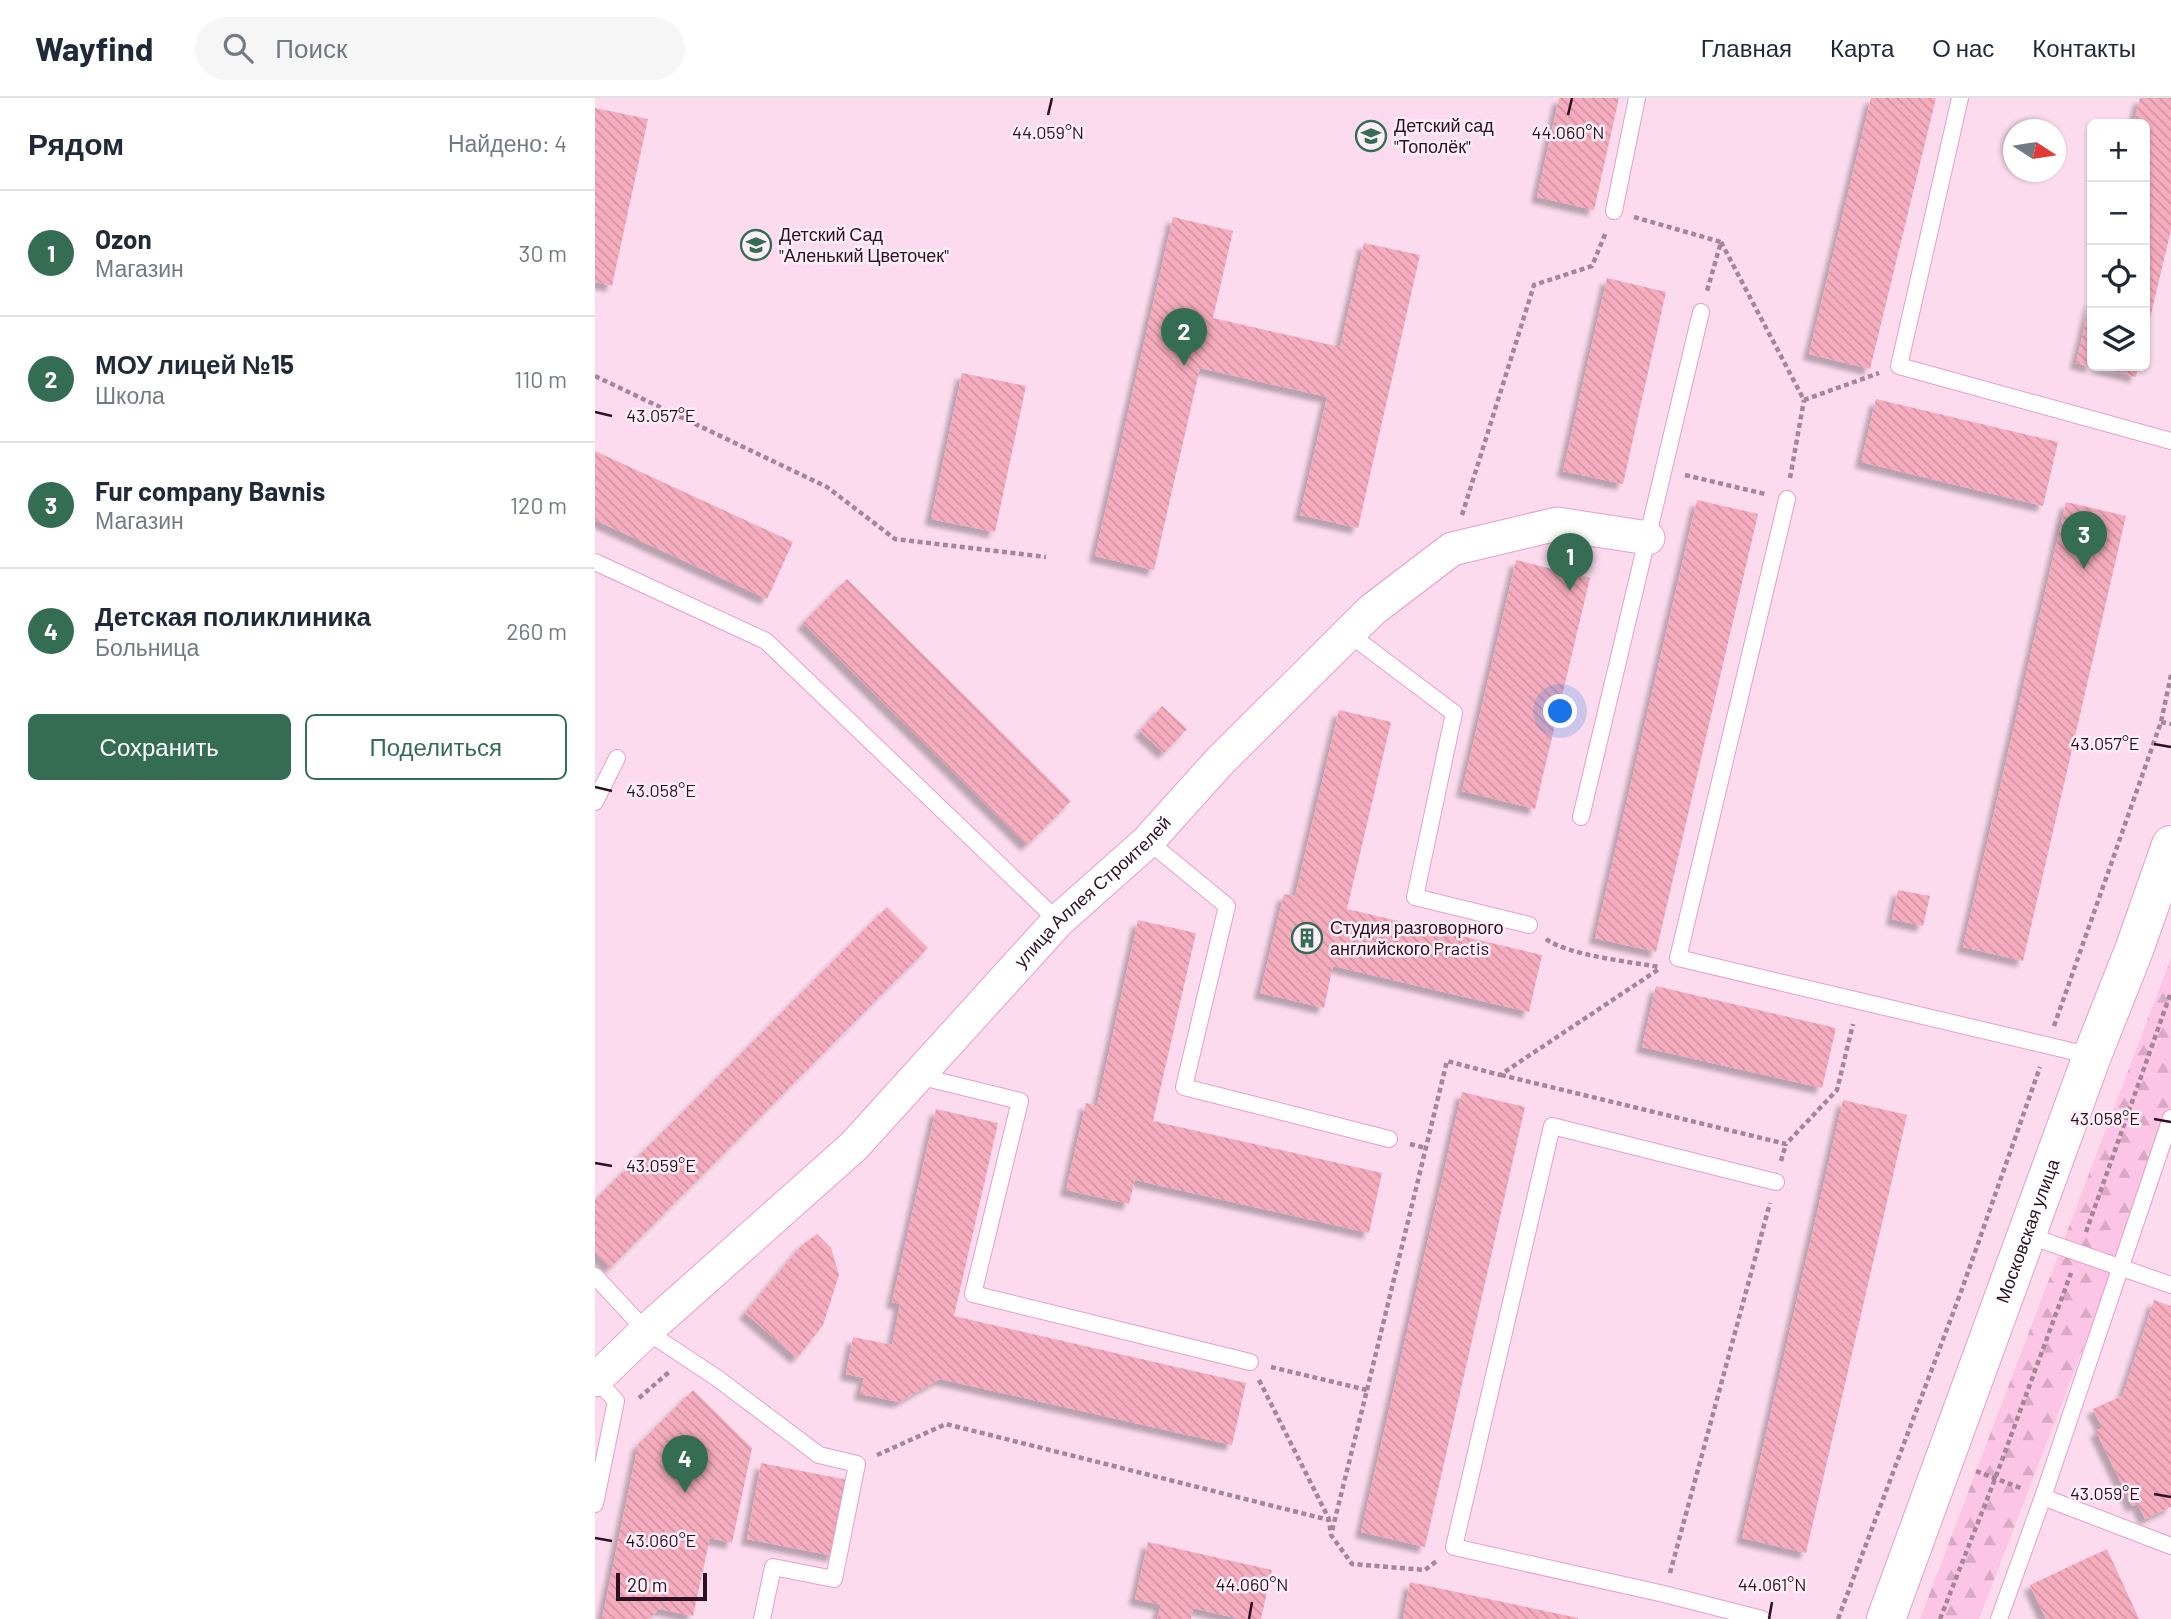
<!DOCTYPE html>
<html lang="ru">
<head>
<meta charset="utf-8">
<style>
	:root { --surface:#fff; --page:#f6f6f7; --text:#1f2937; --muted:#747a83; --line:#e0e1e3; --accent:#356d54 }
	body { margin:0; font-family:Barlow,sans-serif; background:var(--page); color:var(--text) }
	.controls { position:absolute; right:21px; top:21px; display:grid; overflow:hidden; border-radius:10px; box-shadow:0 2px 5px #0004 }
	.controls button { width:63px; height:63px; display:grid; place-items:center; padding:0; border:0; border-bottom:2px solid var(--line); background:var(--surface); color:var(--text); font:35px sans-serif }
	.compass { position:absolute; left:1408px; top:21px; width:63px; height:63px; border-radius:50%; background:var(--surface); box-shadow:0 2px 5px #0004; rotate:102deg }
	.scale { position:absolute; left:21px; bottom:18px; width:91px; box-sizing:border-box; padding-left:7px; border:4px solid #2d1123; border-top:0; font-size:19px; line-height:24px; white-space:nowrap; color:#2d1123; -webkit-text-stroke:5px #feeef7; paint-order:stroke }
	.you { position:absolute; left:966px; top:614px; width:24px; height:24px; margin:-18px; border:5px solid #fff; border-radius:50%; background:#1a73e8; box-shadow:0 0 0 10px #1a73e833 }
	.badge { display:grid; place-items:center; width:46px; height:46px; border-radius:50%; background:var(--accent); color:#fff; font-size:23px; font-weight:700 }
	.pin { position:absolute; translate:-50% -58px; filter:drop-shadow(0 2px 4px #0008) }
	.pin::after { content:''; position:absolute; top:37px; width:24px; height:21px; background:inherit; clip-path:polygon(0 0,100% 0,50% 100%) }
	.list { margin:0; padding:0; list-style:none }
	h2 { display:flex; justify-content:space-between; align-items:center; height:91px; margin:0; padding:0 28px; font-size:30px }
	h2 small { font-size:23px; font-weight:400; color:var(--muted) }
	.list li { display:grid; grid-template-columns:46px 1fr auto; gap:21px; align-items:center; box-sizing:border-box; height:126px; padding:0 28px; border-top:2px solid var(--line) }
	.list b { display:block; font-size:26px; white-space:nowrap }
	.list p { margin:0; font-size:23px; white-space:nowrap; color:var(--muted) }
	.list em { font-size:23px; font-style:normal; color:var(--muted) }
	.actions { display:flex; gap:14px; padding:21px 28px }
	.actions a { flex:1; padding:16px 0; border:2px solid var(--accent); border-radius:10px; text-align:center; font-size:24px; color:var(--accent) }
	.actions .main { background:var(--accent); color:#fff }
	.icon { flex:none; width:38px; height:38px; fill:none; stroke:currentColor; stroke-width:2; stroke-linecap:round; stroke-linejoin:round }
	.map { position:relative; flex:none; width:1576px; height:1521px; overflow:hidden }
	header { display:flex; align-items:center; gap:42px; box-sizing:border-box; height:98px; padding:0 35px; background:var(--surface); border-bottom:2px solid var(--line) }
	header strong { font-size:33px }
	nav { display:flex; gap:38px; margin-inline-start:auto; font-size:24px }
	.search { width:490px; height:63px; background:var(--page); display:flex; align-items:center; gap:18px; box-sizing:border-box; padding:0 24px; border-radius:38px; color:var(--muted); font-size:26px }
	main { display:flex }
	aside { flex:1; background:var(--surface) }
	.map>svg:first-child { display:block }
</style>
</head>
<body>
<header>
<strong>Wayfind</strong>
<div class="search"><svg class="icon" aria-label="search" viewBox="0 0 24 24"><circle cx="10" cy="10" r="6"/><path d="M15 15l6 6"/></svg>Поиск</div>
<nav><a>Главная</a><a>Карта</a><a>О нас</a><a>Контакты</a></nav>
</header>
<main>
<aside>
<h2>Рядом<small>Найдено: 4</small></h2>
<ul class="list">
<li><span class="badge">1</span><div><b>Ozon</b><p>Магазин</p></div><em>30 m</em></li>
<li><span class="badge">2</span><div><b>МОУ лицей №15</b><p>Школа</p></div><em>110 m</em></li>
<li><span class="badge">3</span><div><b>Fur company Bavnis</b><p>Магазин</p></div><em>120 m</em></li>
<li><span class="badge">4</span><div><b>Детская поликлиника</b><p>Больница</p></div><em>260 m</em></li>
</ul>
<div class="actions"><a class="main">Сохранить</a><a>Поделиться</a></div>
</aside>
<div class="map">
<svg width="1576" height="1521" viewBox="0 0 1576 1521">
	<defs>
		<pattern id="forest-firs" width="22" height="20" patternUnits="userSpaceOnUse" patternTransform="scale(1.75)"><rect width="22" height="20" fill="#fdc5e5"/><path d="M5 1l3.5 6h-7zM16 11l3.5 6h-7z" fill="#d9a8c4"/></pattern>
		<pattern id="building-back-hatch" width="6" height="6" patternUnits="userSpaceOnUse" patternTransform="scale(1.75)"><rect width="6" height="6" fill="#f5acbe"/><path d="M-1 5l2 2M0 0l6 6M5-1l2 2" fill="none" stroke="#d293a3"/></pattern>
		<filter id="shadow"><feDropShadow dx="-6" dy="6" stdDeviation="2" flood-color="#0004"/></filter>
	</defs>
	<rect width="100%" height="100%" fill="#fbdbed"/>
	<path fill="url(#forest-firs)" d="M 1576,860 L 1576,1022 L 1384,1521 L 1325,1521 Z"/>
	<g fill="url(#building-back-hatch)" filter="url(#shadow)">
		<path d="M 964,0 L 1024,0 L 999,112 L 942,99 Z"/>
		<path d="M 1276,0 L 1341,0 L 1275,271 L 1214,256 Z"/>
		<path d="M 1545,0 L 1576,0 L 1576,132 L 1551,237 L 1550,26 L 1538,26 Z"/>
		<path d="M 0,10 L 53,21 L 17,188 L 0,184 Z"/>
		<path d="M 578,119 L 638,133 L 618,220 L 745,249 L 769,145 L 825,157 L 763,430 L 705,417 L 732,299 L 605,270 L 559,472 L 500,458 Z"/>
		<path d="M 1012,180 L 1071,194 L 1028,386 L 968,373 Z"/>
		<path d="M 1496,201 L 1497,201 L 1497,269 L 1481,265 Z"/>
		<path d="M 1498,268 L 1543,268 L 1541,279 Z"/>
		<path d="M 367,275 L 431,288 L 400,434 L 336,421 Z"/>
		<path d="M 1281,301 L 1463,344 L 1448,408 L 1266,364 Z"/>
		<path d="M 0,353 L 198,444 L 172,501 L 0,422 Z"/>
		<path d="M 1102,402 L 1163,416 L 1061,854 L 1000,840 Z"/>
		<path d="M 1471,404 L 1531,418 L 1428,863 L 1368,849 Z"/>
		<path d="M 921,462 L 995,480 L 940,711 L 867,693 Z"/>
		<path d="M 252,481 L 476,703 L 432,747 L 208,525 Z"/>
		<path d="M 567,608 L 592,631 L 569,655 L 545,633 Z"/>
		<path d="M 744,612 L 796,624 L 752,811 L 947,857 L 934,914 L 738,868 L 729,910 L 665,895 L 689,796 L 700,798 Z"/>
		<path d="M 1303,792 L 1335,798 L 1328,828 L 1297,821 Z"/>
		<path d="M 292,809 L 333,850 L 15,1170 L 0,1155 L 0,1102 Z"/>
		<path d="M 543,822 L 601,835 L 558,1023 L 787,1075 L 774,1135 L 540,1082 L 534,1106 L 471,1092 L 491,1005 L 502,1008 Z"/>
		<path d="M 1061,888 L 1241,930 L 1227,990 L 1047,949 Z"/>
		<path d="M 867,994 L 930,1009 L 830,1449 L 766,1434 Z"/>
		<path d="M 1248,1002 L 1312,1017 L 1211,1455 L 1147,1440 Z"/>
		<path d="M 341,1011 L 403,1025 L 359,1218 L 651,1285 L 637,1347 L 345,1281 L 304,1304 L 265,1296 L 269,1280 L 251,1276 L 258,1239 L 297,1247 L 305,1206 L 297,1204 Z"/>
		<path d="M 222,1136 L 236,1150 L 244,1177 L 228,1227 L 202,1260 L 150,1215 L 207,1147 Z"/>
		<path d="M 1559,1202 L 1576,1208 L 1576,1409 L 1550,1421 L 1543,1406 L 1537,1408 L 1501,1333 L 1507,1330 L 1498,1311 L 1529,1297 L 1528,1296 Z"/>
		<path d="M 98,1292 L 157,1350 L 137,1445 L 115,1440 L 98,1518 L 64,1511 L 54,1521 L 7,1521 L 43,1347 Z"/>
		<path d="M 166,1365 L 253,1382 L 239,1458 L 152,1441 Z"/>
		<path d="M 553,1444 L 677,1472 L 666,1521 L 645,1521 L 598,1510 L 596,1521 L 562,1521 L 566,1507 L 540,1501 Z"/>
		<path d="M 1512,1451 L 1544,1521 L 1451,1521 L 1435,1487 Z"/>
		<path d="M 815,1484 L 983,1520 L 983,1521 L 808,1521 Z"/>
	</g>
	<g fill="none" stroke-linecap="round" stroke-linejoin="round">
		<g stroke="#e99dcb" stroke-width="18">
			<g id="service">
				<path d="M 1365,0 L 1304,268 L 1576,343"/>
				<path d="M 1019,113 L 1042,0"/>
				<path d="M 1192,401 L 1083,860 L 1497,958"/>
				<path d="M 0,464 L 171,543 L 463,823"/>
				<path d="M 753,535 L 859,615 L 820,799 L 934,827"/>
				<path d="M 0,704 L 22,660"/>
				<path d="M 986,719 L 1106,214"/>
				<path d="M 553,743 L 632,808 L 589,989 L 794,1041"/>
				<path d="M 323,978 L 425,1003 L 378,1196 L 655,1264"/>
				<path d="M 1432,1137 L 1576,1187"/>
				<path d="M 0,1178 L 51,1233 L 122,1280 L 224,1357 L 262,1366 L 239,1481 L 178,1469 L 167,1521"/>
				<path d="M 1448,1399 L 1576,1448"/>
				<path d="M 0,1406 L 21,1303 L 1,1281"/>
				<path d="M 1167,1521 L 1069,1496 L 859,1449 L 957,1028 L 1181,1084"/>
				<path d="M 1404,1521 L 1448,1399 L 1576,1020"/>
			</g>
		</g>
		<g stroke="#e99dcb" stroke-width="35">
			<g id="minor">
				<path id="s1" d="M 0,1282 L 51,1233 L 259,1048 L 463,823 L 553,743 L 624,664 L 777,512 L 857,451 L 962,426 L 1053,440"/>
			</g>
		</g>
		<g stroke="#e99dcb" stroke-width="40">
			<g id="tertiary">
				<path id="s2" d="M 1291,1521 L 1497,958 L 1539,852 L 1576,747"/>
			</g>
		</g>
		<g stroke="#a58698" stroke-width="4.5" stroke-dasharray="5 3.5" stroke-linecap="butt">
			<path d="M 1039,119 L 1126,144 L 1112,193"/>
			<path d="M 1126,144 L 1209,302 L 1284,275"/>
			<path d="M 0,278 L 232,389 L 300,441 L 451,459"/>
			<path d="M 1090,377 L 1170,396"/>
			<path d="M 1195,380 L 1209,302"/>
			<path d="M 867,417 L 939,187 L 997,168 L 1011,134"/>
			<path d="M 1566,624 L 1576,626"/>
			<path d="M 951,841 C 972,857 1036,864 1064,869"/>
			<path d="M 1459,928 L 1566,624 L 1576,577"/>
			<path d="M 906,977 L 1191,1046 L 1242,992 L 1258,926"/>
			<path d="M 815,1046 L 831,1050"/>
			<path d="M 1186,1063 L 1191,1046"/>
			<path d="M 1491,1134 L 1576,894"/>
			<path d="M 676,1269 L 772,1292 L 737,1433"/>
			<path d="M 664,1282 L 734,1421"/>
			<path d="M 772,1292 L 852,963 L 905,977 L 1064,871"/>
			<path d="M 44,1300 L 74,1274"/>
			<path d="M 282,1357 L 351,1326 L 734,1422 L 736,1437 L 757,1466 L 830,1472 L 843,1462"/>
			<path d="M 1381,1373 L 1428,1391"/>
			<path d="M 1075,1475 L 1175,1105"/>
			<path d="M 1243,1521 L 1367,1191 L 1445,969"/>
			<path d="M 1345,1521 L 1400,1381 L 1476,1175"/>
		</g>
		<use href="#service" stroke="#fff" stroke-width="16"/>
		<use href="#minor" stroke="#fff" stroke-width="33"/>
		<use href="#tertiary" stroke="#fff" stroke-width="38"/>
	</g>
	<path fill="none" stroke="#2d1123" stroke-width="2.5" d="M 453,17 L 457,0M 973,17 L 977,0M 0,314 L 17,318M 1559,646 L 1576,649M 0,689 L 17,693M 1559,1021 L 1576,1024M 0,1065 L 17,1068M 1559,1396 L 1576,1399M 0,1440 L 17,1443M 654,1521 L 657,1504M 1174,1521 L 1177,1504"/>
	<defs>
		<g id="school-ring" transform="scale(1.575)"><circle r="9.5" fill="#feeef7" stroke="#356d54" stroke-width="1.5"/><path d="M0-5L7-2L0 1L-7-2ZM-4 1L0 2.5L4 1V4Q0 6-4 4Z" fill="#356d54"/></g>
		<g id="building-ring" transform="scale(1.575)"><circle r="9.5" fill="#feeef7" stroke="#356d54" stroke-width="1.5"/><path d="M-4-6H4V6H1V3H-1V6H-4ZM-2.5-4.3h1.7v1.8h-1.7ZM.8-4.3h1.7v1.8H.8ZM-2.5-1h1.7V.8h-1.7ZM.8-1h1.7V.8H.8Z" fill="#356d54"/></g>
	</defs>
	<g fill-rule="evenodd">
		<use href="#school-ring" x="776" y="38"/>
		<use href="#school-ring" x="161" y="147"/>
		<use href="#building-ring" x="712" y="840"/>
	</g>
	<g text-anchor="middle" stroke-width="5" stroke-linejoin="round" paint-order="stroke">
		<g font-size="18" fill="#2d1123" stroke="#feeef7" text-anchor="start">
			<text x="799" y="34">Детский сад<tspan x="799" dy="21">"Тополёк"</tspan></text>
			<text x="184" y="143">Детский Сад<tspan x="184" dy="21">"Аленький Цветочек"</tspan></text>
			<text x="735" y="836">Студия разговорного<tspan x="735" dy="21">английского Practis</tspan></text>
		</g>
		<g font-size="18" fill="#2d1123" stroke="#feeef7">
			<text dy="6" stroke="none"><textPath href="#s1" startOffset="698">улица Аллея Строителей</textPath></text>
			<text dy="6" stroke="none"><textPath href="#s2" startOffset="413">Московская улица</textPath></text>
		</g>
	</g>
	<g font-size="18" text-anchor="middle" fill="#2d1123" stroke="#feeef7" stroke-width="5" stroke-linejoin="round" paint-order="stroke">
		<text x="453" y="41">44.059°N</text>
		<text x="973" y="41">44.060°N</text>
		<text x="66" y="324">43.057°E</text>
		<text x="1510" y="652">43.057°E</text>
		<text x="66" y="699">43.058°E</text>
		<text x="1510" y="1027">43.058°E</text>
		<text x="66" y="1074">43.059°E</text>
		<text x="1510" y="1402">43.059°E</text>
		<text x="66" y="1449">43.060°E</text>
		<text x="657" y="1493">44.060°N</text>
		<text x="1177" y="1493">44.061°N</text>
	</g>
</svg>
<div class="controls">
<button>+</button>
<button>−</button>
<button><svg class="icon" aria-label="locate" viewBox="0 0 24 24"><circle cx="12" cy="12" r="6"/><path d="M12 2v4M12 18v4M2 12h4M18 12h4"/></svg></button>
<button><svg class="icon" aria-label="layers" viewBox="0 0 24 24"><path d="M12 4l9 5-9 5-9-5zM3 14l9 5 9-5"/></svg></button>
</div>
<svg class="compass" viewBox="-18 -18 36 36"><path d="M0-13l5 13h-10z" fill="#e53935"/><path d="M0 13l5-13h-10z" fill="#747a83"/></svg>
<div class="scale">20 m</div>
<div class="you"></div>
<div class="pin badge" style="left:975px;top:493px">1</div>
<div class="pin badge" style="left:589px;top:268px">2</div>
<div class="pin badge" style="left:1489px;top:471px">3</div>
<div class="pin badge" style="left:90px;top:1395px">4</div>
</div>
</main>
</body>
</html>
